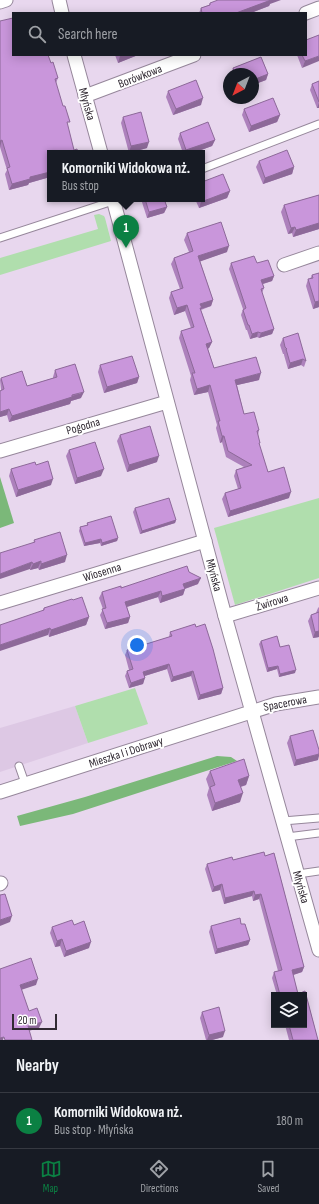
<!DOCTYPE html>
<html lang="en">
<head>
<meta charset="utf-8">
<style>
	:root { --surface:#171b24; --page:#242831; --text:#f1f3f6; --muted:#9ea1a6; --line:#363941; --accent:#0b8043 }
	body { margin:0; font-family:"Sofia Sans Condensed",sans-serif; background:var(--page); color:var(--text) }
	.controls { position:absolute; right:12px; bottom:12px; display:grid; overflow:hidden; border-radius:0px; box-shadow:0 2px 10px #0003 }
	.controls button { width:36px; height:36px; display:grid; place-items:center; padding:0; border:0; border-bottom:1px solid var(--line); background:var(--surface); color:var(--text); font:20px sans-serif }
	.compass { position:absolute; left:223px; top:68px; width:36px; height:36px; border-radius:50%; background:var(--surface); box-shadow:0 2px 10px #0003; rotate:222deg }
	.scale { position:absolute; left:12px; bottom:10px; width:45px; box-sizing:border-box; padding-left:4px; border:2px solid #312a33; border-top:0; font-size:11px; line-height:14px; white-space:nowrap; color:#312a33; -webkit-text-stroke:3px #fff; paint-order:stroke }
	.you { position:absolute; left:137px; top:645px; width:14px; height:14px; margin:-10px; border:3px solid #fff; border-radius:50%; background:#1a73e8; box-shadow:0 0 0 6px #1a73e833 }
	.badge { display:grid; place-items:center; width:26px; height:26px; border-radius:50%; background:var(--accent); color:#fff; font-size:13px; font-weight:700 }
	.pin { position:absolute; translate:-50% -33px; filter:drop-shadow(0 1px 2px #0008) }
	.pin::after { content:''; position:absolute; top:21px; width:14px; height:12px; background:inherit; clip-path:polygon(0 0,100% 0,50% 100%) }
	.popup { position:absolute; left:47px; top:150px; width:158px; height:52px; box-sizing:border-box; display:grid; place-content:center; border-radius:0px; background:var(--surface); filter:drop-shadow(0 1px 3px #0005); font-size:13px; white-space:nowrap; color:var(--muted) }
	.popup b { font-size:15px; color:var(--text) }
	.popup::after { content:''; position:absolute; left:50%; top:100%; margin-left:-8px; border:8px solid transparent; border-top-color:var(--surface) }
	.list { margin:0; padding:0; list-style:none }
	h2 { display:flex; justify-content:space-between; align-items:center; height:52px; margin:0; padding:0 16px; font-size:17px }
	h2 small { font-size:13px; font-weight:400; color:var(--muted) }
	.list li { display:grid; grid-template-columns:26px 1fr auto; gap:12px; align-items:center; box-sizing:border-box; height:56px; padding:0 16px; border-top:1px solid var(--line) }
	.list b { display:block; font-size:15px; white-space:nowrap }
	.list p { margin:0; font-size:13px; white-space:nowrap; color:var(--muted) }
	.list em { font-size:13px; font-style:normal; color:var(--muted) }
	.icon { flex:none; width:22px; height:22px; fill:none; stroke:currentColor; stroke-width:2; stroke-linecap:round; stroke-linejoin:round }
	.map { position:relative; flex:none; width:319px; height:1040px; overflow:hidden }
	.search { position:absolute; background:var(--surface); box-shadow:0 2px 10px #0003; left:12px; right:12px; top:12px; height:44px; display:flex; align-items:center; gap:10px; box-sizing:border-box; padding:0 14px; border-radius:0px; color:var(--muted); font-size:15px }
	.sheet { height:108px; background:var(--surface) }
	nav { display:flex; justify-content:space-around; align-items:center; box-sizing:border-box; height:56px; border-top:1px solid var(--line); background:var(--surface); font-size:11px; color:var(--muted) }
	nav a { display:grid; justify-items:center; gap:2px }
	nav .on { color:var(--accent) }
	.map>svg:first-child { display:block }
</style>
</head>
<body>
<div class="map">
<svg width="319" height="1040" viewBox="0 0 319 1040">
	<rect width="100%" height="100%" fill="#e8d7ee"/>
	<path fill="#ddc8e4" d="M 75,706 L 88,743 L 0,772 L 0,728 Z"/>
	<g fill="#b0dead">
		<path d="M 99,214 L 104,216 L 105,218 L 111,241 L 0,275 L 0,258 L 98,229 L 94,215 Z"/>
		<path d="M 319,498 L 319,578 L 235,605 L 214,528 Z"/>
		<path d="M 135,688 L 148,724 L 88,743 L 75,706 Z"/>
	</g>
	<g fill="#7bb879">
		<path d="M 0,477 L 14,523 L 0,528 Z"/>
		<path d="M 217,756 L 231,757 L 237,761 L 73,814 L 20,826 L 17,816 L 85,797 Z"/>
	</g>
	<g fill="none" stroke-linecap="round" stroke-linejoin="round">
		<g stroke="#96879b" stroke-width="9">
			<g id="service">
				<path d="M 202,169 L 319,124"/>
				<path d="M 0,238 L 113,201"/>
				<path d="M 19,766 L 25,783"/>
				<path d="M 283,821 L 319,818"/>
				<path d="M 287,837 L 319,833"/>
				<path d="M 298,874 L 319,871"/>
			</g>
		</g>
		<g stroke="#96879b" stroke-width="15">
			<g id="minor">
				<path d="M 59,0 L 62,13"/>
				<path d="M 0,2 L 6,0"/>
				<path d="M 306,13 L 319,8"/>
				<path d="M 74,55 L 101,153"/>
				<path d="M 85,96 L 194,55"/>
				<path d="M 113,199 L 225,616 L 319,950"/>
				<path d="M 284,265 L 319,253"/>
				<path d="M 0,451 L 167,402"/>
				<path d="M 0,603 L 205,541"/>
				<path d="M 225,616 L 319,588"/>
				<path d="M 0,792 L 276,704 L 319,697"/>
				<path d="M 0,884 L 1,883"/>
			</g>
		</g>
		<use href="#service" stroke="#fff" stroke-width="7"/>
		<use href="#minor" stroke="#fff" stroke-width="13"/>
	</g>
	<g fill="#ad81bc">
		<path d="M 210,3 L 270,4 L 269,6 L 251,13 L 199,13 L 201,8 L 209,5 Z"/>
		<path d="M 0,21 L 51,63 L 58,78 L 56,83 L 50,153 L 50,177 L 29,183 L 28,185 L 9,190 L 5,174 L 7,170 L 0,147 Z"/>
		<path d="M 319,35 L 302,68 L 297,55 L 306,55 Z"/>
		<path d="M 115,55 L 138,55 L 118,63 Z"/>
		<path d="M 261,57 L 268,74 L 266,80 L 253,85 L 253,74 L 231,74 L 233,68 Z"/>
		<path d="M 319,81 L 319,108 L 317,108 L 310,90 L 312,84 Z"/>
		<path d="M 168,91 L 201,105 L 173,115 L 166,97 Z"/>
		<path d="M 244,109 L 280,115 L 277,122 L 249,132 L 242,115 Z"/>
		<path d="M 123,117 L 147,148 L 129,153 L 121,123 Z"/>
		<path d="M 180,133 L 215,140 L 212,146 L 193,153 L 183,153 L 178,139 Z"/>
		<path d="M 259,161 L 294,167 L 292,174 L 263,184 L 256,167 Z"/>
		<path d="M 230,191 L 227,198 L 199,208 L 195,199 L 202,199 Z"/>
		<path d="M 319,195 L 319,229 L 293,237 L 292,233 L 288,234 L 281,212 L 284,205 Z"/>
		<path d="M 141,199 L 164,199 L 167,207 L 164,213 L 147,218 Z"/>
		<path d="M 187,233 L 227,252 L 200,261 L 213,300 L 211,306 L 201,310 L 212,342 L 209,348 L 208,349 L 214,368 L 259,380 L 237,385 L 244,414 L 259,430 L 258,435 L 259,445 L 268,472 L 289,498 L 228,517 L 222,499 L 225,493 L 238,489 L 234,476 L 236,470 L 244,467 L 226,457 L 222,442 L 220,443 L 216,428 L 217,425 L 208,392 L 194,395 L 190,380 L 191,376 L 179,338 L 181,331 L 191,328 L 185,311 L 174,315 L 169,298 L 171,292 L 180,289 L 171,264 L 174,258 L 189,252 L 184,240 Z"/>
		<path d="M 231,263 L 257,263 L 274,276 L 272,281 L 263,284 L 264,288 L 262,293 L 274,329 L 272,334 L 259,338 L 257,337 L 250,339 L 247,330 L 246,330 L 241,315 L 243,309 L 229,269 Z"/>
		<path d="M 312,275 L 319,307 L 313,309 L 306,286 L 308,279 L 310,279 Z"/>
		<path d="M 283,338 L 306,361 L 304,367 L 301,365 L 288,369 L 284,355 L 284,354 L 283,354 L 280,345 Z"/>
		<path d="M 100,365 L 139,377 L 137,383 L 104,393 L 98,372 Z"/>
		<path d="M 55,370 L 81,398 L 71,401 L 70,404 L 9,422 L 7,415 L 0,417 L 0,391 L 1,390 L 0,380 L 1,378 L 27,386 L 53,378 L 53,377 Z"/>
		<path d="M 120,435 L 157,462 L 127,472 L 117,441 Z"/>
		<path d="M 69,450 L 101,476 L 75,484 L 66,456 Z"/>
		<path d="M 36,465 L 51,485 L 16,497 L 9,476 L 11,469 Z"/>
		<path d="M 135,508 L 176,520 L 175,523 L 140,534 L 133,512 Z"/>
		<path d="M 87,523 L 118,538 L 117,541 L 101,546 L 100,543 L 84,546 L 79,531 L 80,527 L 87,525 Z"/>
		<path d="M 34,540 L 65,562 L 39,570 L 38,568 L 30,570 L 30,569 Z"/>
		<path d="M 189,572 L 198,584 L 185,589 L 183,595 L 160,603 L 158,597 L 127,607 L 130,617 L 128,623 L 105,629 L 100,615 L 103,609 L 99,598 L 102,592 Z"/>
		<path d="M 73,600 L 89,617 L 86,625 L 49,637 L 43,610 L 44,608 Z"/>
		<path d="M 319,607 L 319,637 L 313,638 L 308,621 L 311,615 L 316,613 L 318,608 Z"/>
		<path d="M 196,627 L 223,688 L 221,694 L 198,700 L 191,676 L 171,682 L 167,669 L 145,676 L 143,684 L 129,688 L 125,676 L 127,671 L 129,670 L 125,655 L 127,650 L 169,637 L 170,632 Z"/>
		<path d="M 261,641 L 280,647 L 295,673 L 279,677 L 277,669 L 267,672 L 259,644 Z"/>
		<path d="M 290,736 L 318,760 L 294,766 L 287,743 Z"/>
		<path d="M 210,771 L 249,776 L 246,785 L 241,787 L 240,802 L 212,811 L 207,795 L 209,788 L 206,779 Z"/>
		<path d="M 264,852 L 265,856 L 274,853 L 304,967 L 302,972 L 293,975 L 298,994 L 305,991 L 318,1040 L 289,1040 L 285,1025 L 304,1025 L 304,995 L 277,995 L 272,978 L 274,972 L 278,971 L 259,899 L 253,901 L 252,896 L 224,904 L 220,890 L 212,892 L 205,869 L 207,864 L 232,857 L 233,860 Z"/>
		<path d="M 241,924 L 250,940 L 248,945 L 215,954 L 209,932 L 211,926 Z"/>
		<path d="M 74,925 L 89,948 L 64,957 L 60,946 L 55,947 L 50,933 L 52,927 Z"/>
		<path d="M 202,1012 L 223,1037 L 212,1040 L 206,1040 L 200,1018 Z"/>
	</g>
	<g fill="#8d6999">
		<path d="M 270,0 L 281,0 L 270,4 L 269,6 L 251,13 L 236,13 Z"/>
		<path d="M 123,55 L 138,55 L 118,63 L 120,56 Z"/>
		<path d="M 319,56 L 319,61 L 302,68 L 305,61 Z"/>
		<path d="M 268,74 L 266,80 L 253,85 L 253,80 Z"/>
		<path d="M 203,98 L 201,105 L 173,115 L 176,109 Z"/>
		<path d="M 319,103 L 319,108 L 317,108 Z"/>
		<path d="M 280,115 L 277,122 L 249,132 L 251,126 Z"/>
		<path d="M 2,140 L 0,147 L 0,141 Z"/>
		<path d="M 215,140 L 212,146 L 193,153 L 185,153 L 186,150 Z"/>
		<path d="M 149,142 L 147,148 L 129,153 L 131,146 Z"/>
		<path d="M 294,167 L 292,174 L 263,184 L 265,178 Z"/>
		<path d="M 50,172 L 50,177 L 29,183 L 28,185 L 9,190 L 12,184 L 30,177 Z"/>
		<path d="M 230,191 L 227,198 L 199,208 L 201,202 Z"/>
		<path d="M 167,207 L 164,213 L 147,218 L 149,212 Z"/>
		<path d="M 319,223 L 319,229 L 293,237 L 296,230 Z"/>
		<path d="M 295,227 L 292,233 L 288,234 L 291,228 Z"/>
		<path d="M 229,246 L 227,252 L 196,263 L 198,256 Z"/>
		<path d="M 274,276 L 272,281 L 259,285 L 261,280 Z"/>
		<path d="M 213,300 L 211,306 L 201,309 L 199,314 L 200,304 Z"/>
		<path d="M 319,301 L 319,307 L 313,309 L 315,302 Z"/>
		<path d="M 187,305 L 185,311 L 174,315 L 177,308 Z"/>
		<path d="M 274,329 L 272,334 L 259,338 L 261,333 Z"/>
		<path d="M 258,332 L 257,337 L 250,339 L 252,334 Z"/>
		<path d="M 212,342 L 209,348 L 204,350 L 206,344 Z"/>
		<path d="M 303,359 L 301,365 L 288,369 L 290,363 Z"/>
		<path d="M 261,373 L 259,380 L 233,386 L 235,380 Z"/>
		<path d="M 139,377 L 137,383 L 104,393 L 107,387 Z"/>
		<path d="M 210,385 L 208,392 L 194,395 L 197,389 Z"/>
		<path d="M 84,392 L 81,398 L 71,401 L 70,404 L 9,422 L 12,416 Z"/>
		<path d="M 9,409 L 7,415 L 0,417 L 0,412 Z"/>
		<path d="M 222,436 L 224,436 L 222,442 L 220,443 Z"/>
		<path d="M 159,456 L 157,462 L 127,472 L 129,465 Z"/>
		<path d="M 104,469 L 101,476 L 75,484 L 77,478 Z"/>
		<path d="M 53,479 L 51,485 L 16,497 L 18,490 Z"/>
		<path d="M 291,492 L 289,498 L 228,517 L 230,511 Z"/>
		<path d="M 176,520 L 175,523 L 140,534 L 142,531 Z"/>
		<path d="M 118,538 L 117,541 L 101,546 L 102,543 Z"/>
		<path d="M 101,539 L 100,543 L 84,546 L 85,543 Z"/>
		<path d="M 67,555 L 65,562 L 39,570 L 41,564 Z"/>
		<path d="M 41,561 L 38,568 L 30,570 L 33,564 Z"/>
		<path d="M 32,562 L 30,569 L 0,579 L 0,574 Z"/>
		<path d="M 201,578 L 198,584 L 181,590 L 183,584 Z"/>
		<path d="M 185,589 L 183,595 L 160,603 L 162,596 Z"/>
		<path d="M 161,591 L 158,597 L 123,608 L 125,602 Z"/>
		<path d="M 89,617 L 86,625 L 49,637 L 51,630 Z"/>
		<path d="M 130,617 L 128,623 L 105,629 L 107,623 Z"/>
		<path d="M 50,628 L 48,635 L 0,651 L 0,645 Z"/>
		<path d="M 319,631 L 319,637 L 313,638 L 315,632 Z"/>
		<path d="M 169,664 L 167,669 L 141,677 L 143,672 Z"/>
		<path d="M 278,666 L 277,669 L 267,672 L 268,668 Z"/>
		<path d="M 296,670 L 295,673 L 279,677 L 280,674 Z"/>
		<path d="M 193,671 L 191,676 L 171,682 L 173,677 Z"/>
		<path d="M 145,678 L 143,684 L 129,688 L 131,683 Z"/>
		<path d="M 223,688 L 221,694 L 198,700 L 200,695 Z"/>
		<path d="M 319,754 L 319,756 L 318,760 L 294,766 L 296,760 Z"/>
		<path d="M 249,776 L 246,785 L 235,788 L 238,780 Z"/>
		<path d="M 243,793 L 240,802 L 212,811 L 215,803 Z"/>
		<path d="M 222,884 L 220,890 L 212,892 L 214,887 Z"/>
		<path d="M 254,891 L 252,896 L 224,904 L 225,898 Z"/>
		<path d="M 261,894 L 259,899 L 253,901 L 255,895 Z"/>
		<path d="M 12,916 L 10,922 L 0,926 L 0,920 Z"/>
		<path d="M 62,939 L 60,946 L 55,947 L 57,941 Z"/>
		<path d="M 250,940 L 248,945 L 215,954 L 217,949 Z"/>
		<path d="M 91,942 L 89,948 L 64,957 L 66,951 Z"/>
		<path d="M 304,967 L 302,972 L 290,976 L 292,970 Z"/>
		<path d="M 38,979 L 36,985 L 18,991 L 20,985 Z"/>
		<path d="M 42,1022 L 39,1028 L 25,1032 L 28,1026 Z"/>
		<path d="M 225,1031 L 223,1037 L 212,1040 L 207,1040 L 209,1035 Z"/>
		<path d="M 4,1037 L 3,1040 L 0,1040 L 0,1038 Z"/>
	</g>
	<g fill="#c996db" stroke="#8d6999">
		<path d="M 218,0 L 271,0 L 236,13 L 202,13 L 201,8 L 210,5 L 210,3 Z"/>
		<path d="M 13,18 L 13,55 L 48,55 L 51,63 L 53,62 L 58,78 L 55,79 L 63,106 L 65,106 L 70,122 L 67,122 L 74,150 L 77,149 L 78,153 L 50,153 L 50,172 L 30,177 L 30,179 L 12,184 L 7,168 L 10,167 L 2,140 L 0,141 L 0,21 Z"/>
		<path d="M 319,35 L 319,56 L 305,61 L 302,55 L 306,55 L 306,40 Z"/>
		<path d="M 261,57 L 268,74 L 253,80 L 253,74 L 235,74 L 233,68 Z"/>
		<path d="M 196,80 L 203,98 L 176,109 L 168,91 Z"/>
		<path d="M 319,81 L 319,102 L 312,84 Z"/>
		<path d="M 273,98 L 280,115 L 251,126 L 244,109 Z"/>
		<path d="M 141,112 L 149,142 L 131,146 L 123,117 Z"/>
		<path d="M 208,122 L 215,140 L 186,150 L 180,133 Z"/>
		<path d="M 287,150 L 294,167 L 265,178 L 259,161 Z"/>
		<path d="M 223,174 L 230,191 L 201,202 L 200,199 L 202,199 L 202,182 Z"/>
		<path d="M 319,195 L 319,223 L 296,230 L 295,227 L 291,228 L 284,205 Z"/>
		<path d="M 145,199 L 164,199 L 167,207 L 149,212 Z"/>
		<path d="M 221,222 L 229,246 L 198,256 L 213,300 L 200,304 L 202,308 L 200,308 L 212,342 L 206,344 L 214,368 L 256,357 L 261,373 L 235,380 L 244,414 L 254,412 L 259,430 L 257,431 L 260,443 L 259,443 L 268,472 L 284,467 L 291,492 L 230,511 L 225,493 L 241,488 L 236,470 L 252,465 L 228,451 L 224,436 L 222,436 L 218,421 L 220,421 L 210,385 L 197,389 L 192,373 L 195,373 L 181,331 L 194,327 L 187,305 L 177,308 L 171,292 L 183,288 L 174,258 L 193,251 L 187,233 Z"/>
		<path d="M 254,256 L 257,263 L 268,260 L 274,276 L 261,280 L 264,288 L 261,289 L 274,329 L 261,333 L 258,332 L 252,334 L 249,325 L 248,325 L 243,310 L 246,308 L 231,263 Z"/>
		<path d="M 319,273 L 319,301 L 315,302 L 308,279 L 313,278 L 312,275 Z"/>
		<path d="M 298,333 L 306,361 L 303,359 L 290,363 L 286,349 L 287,349 L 285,347 L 283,338 Z"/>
		<path d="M 132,356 L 139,377 L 107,387 L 100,365 Z"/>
		<path d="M 75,364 L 84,392 L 72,395 L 72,397 L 12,416 L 9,409 L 0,412 L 0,391 L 4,389 L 1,378 L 22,371 L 27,386 L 57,377 L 55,370 Z"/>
		<path d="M 150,426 L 159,456 L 129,465 L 120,435 Z"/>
		<path d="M 95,442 L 104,469 L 77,478 L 69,450 Z"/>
		<path d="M 48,461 L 53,479 L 18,490 L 11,469 L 35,462 L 36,465 Z"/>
		<path d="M 169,498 L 176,520 L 142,531 L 135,508 Z"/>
		<path d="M 111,516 L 118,538 L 102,543 L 101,539 L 85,543 L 80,527 L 88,525 L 87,523 Z"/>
		<path d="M 60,532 L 67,555 L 41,564 L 41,561 L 33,564 L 32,562 L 0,574 L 0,553 L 35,542 L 34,540 Z"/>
		<path d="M 187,566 L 189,572 L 201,578 L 183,584 L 185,589 L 162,596 L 161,591 L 125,602 L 130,617 L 107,623 L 102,609 L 106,608 L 102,592 L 121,586 L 121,588 Z"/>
		<path d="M 82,597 L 89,617 L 51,630 L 50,628 L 0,645 L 0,625 L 44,610 L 44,608 L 72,599 L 73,600 Z"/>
		<path d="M 319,612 L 319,631 L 315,632 L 311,615 Z"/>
		<path d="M 195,624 L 196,627 L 205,624 L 213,649 L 223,688 L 200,695 L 193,671 L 173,677 L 169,664 L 143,672 L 145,678 L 131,683 L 127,671 L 133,669 L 127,650 L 172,636 L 170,632 Z"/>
		<path d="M 277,636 L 280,647 L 289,645 L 296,670 L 280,674 L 278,666 L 268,668 L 261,641 Z"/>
		<path d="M 313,730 L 319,750 L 319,754 L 296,760 L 290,736 Z"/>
		<path d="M 244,759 L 249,776 L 238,780 L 243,793 L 215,803 L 210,787 L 215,785 L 210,771 Z"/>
		<path d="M 264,852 L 265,856 L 274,853 L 304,967 L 292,970 L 298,994 L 305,991 L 318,1040 L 293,1040 L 289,1025 L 304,1025 L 304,995 L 280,995 L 274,972 L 282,970 L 261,894 L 255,895 L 254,891 L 225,898 L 222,884 L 214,887 L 207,864 L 232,857 L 233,860 Z"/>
		<path d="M 5,894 L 12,916 L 0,920 L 0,895 Z"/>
		<path d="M 240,918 L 241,924 L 245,924 L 250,940 L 217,949 L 211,926 Z"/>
		<path d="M 72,920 L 74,925 L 84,921 L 91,942 L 66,951 L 62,939 L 57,941 L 52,927 Z"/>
		<path d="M 31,958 L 38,979 L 20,985 L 29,1011 L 37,1008 L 42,1022 L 28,1026 L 32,1040 L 5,1040 L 4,1037 L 0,1038 L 0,969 Z"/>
		<path d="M 219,1007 L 225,1031 L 209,1035 L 202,1012 Z"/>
	</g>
	<g text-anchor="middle" stroke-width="4" stroke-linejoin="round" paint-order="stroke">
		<g font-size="12" fill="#312a33" stroke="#fff">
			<text transform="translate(140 76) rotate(-21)" y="4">Borówkowa</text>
			<text transform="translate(87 104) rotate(74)" y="4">Młyńska</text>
			<text transform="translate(83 426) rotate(-16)" y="4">Pogodna</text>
			<text transform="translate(102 572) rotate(-17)" y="4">Wiosenna</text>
			<text transform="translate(214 575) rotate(75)" y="4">Młyńska</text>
			<text transform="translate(272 602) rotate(-17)" y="4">Żwirowa</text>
			<text transform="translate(285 703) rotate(-11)" y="4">Spacerowa</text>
			<text transform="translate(126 752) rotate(-18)" y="4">Mieszka I i Dobrawy</text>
			<text transform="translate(301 887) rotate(74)" y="4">Młyńska</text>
		</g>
	</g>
</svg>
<div class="controls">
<button><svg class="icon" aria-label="layers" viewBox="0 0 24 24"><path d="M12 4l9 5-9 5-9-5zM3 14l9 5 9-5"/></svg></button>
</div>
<svg class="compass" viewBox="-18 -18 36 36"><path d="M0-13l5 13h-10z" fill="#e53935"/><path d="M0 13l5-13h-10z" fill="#9ea1a6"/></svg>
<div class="scale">20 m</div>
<div class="you"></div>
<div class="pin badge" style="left:126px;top:248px">1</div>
<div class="popup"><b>Komorniki Widokowa nż.</b>Bus stop</div>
<div class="search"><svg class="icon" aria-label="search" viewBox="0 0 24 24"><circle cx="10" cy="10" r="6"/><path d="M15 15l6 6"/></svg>Search here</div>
</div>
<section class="sheet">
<h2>Nearby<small></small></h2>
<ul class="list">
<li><span class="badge">1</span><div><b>Komorniki Widokowa nż.</b><p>Bus stop · Młyńska</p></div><em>180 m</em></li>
</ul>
</section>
<nav>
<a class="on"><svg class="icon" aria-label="map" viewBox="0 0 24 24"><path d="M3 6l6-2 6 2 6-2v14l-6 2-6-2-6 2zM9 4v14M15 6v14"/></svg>Map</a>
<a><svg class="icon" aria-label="directions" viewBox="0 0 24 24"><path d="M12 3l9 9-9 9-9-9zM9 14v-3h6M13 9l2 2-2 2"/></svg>Directions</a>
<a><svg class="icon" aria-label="saved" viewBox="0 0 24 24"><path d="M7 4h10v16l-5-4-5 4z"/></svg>Saved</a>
</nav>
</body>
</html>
